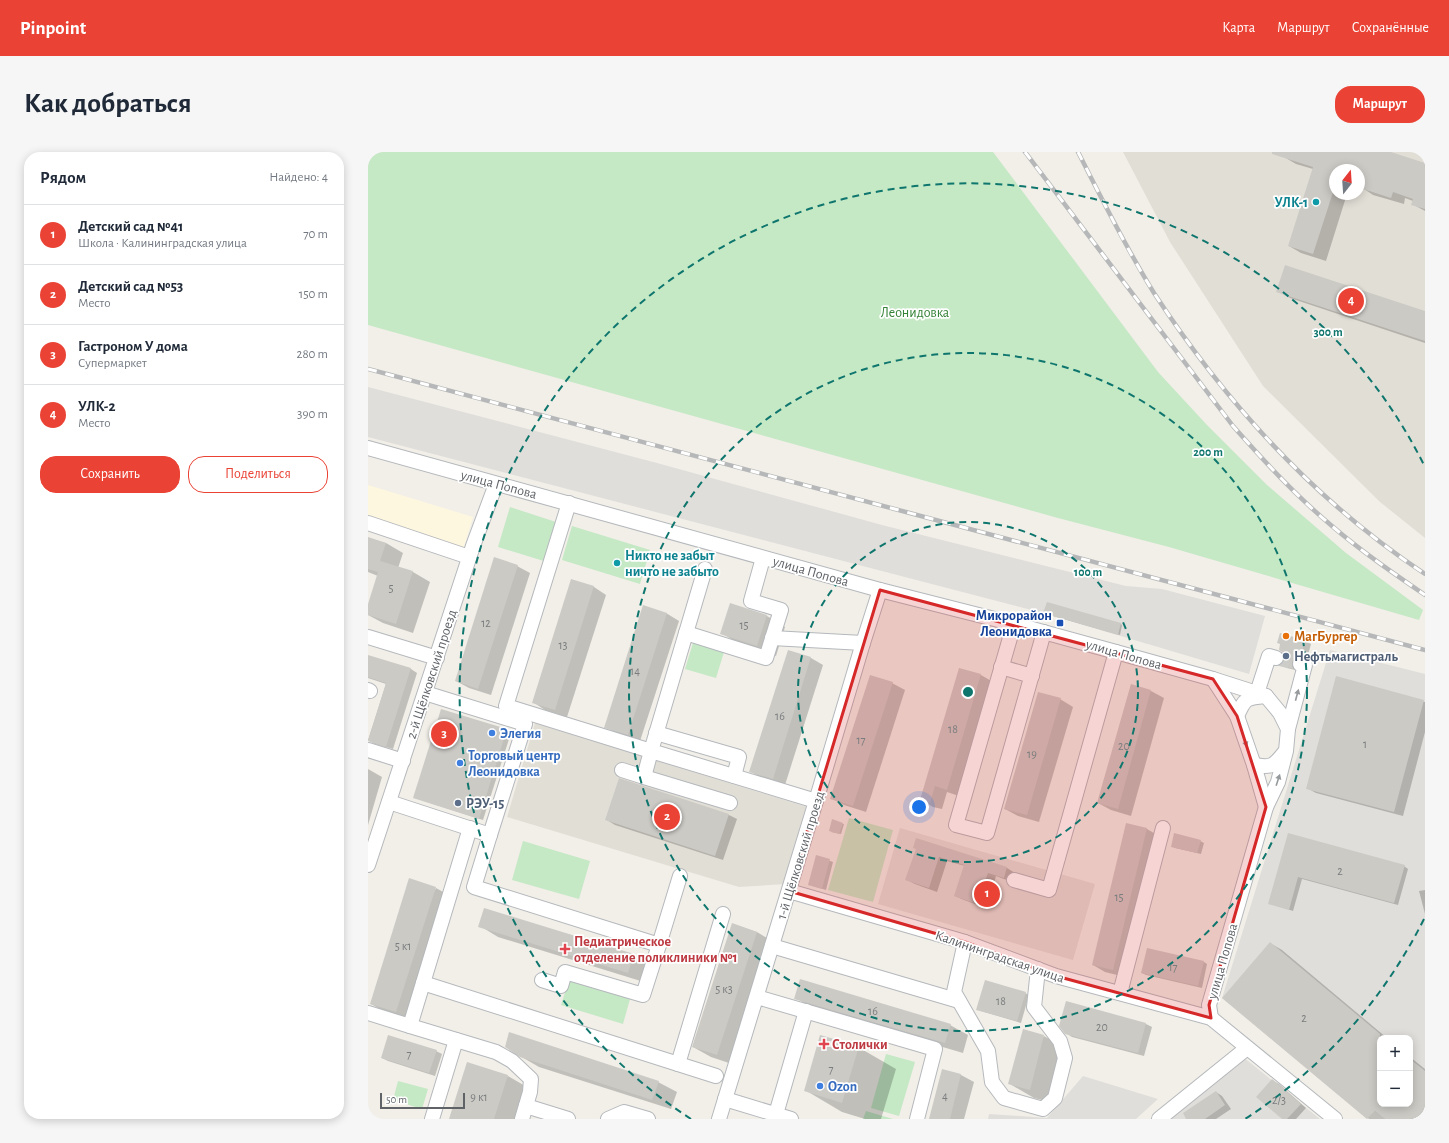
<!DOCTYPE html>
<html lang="ru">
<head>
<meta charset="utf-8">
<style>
	:root { --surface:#fff; --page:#f6f6f7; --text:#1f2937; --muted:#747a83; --line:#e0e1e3; --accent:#ea4335 }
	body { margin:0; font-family:"Alegreya Sans",sans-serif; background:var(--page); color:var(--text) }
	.controls { position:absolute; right:12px; bottom:12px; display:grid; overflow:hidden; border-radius:8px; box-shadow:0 2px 10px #0003 }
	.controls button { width:36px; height:36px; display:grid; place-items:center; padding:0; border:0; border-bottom:1px solid var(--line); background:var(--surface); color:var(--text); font:20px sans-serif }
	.compass { position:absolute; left:961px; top:12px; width:36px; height:36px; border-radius:50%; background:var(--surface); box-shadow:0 2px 10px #0003; rotate:17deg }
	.scale { position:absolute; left:12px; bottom:10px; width:85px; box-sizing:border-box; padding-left:4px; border:2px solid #5f6368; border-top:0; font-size:11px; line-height:14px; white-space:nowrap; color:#5f6368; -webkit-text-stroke:3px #fff; paint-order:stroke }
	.you { position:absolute; left:551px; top:655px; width:14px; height:14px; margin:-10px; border:3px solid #fff; border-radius:50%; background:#1a73e8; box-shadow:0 0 0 6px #1a73e833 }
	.badge { display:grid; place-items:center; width:26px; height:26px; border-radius:50%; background:var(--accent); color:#fff; font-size:13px; font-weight:700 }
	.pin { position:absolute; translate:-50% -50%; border:2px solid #fff; box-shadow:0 1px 4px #0006 }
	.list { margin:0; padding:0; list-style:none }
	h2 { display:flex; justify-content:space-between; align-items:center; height:52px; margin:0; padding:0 16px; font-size:17px }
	h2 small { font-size:13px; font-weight:400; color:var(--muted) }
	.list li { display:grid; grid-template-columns:26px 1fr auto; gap:12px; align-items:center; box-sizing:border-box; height:60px; padding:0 16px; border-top:1px solid var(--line) }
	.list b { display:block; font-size:15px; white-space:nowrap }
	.list p { margin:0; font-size:13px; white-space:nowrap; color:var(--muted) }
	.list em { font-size:13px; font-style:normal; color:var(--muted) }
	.actions { display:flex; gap:8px; padding:12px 16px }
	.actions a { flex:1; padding:9px 0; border:1px solid var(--accent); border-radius:16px; text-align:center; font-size:14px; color:var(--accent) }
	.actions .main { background:var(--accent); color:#fff }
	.map { position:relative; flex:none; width:1057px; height:967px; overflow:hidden; border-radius:16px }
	header { display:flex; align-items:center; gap:24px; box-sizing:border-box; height:56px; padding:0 20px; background:var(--accent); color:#fff }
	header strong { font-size:19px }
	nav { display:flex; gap:22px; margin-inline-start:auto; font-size:14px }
	.intro { display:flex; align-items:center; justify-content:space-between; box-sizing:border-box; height:96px; padding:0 24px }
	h1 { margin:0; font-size:28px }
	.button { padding:10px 18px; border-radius:16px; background:var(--accent); color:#fff; font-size:14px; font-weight:700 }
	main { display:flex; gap:24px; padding:0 24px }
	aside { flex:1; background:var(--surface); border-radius:16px; box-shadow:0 2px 10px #0003 }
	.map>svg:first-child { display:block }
</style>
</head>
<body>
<header>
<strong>Pinpoint</strong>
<nav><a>Карта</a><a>Маршрут</a><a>Сохранённые</a></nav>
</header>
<div class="intro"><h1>Как добраться</h1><a class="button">Маршрут</a></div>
<main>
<aside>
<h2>Рядом<small>Найдено: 4</small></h2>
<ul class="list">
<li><span class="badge">1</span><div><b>Детский сад №41</b><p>Школа · Калининградская улица</p></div><em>70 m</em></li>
<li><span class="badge">2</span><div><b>Детский сад №53</b><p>Место</p></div><em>150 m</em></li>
<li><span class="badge">3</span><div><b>Гастроном У дома</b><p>Супермаркет</p></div><em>280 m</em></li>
<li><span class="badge">4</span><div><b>УЛК-2</b><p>Место</p></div><em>390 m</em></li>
</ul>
<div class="actions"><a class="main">Сохранить</a><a>Поделиться</a></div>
</aside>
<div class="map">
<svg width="1057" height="967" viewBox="0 0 1057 967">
	<rect width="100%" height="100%" fill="#f1efe8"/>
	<path fill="#fef7e0" d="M 0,333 L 105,365 L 95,398 L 0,368 Z"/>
	<g fill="#e0deda" fill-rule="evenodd">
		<path d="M 0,235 L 289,311 L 514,373 L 758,434 L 794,437 L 897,464 L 881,522 L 675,461 L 0,285 Z"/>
		<path d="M 962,498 L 1057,522 L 1057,967 L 1017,967 L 1007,959 L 999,967 L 854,846 ZM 1012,886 L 1042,886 L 1042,952 L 1012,952 Z"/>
		<path d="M 875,905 L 952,967 L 799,967 Z"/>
		<path d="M 715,924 L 790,947 L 768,967 L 620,967 L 621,962 L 679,966 Z"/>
	</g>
	<g fill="#e1ded6" fill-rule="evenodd">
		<path d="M 755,0 L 1057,0 L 1057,386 L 1012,350 L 895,234 L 802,90 ZM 967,18 L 991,18 L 991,42 L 967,42 Z"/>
		<path d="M 167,571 L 439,655 L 418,732 L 371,735 L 139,665 Z"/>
		<path d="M 532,676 L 727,732 L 705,808 L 510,752 Z"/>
	</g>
	<g fill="#c5e8c5">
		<path d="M 0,0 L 625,0 L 790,220 L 839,273 L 899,333 L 978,401 L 1055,458 L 1051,468 L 801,395 L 690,366 L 0,173 Z"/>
		<path d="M 142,355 L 191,371 L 179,410 L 130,395 Z"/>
		<path d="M 204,374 L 282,398 L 272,432 L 194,408 Z"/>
		<path d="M 325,491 L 356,500 L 348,526 L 317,517 Z"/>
		<path d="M 481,666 L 525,678 L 505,750 L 460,738 Z"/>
		<path d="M 155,689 L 222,709 L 211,747 L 144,728 Z"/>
		<path d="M 201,828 L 262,847 L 255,872 L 193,853 Z"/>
		<path d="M 518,902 L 547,910 L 531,964 L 503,956 Z"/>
		<path d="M 30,929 L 60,937 L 54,957 L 25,948 Z"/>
		<path d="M 498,959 L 525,967 L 495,967 Z"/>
	</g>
	<g fill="#0003">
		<path d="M 918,0 L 1019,0 L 1057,12 L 1057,59 L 1044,52 L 1045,49 L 1037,46 L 1036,52 L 1005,43 L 993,35 L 994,32 L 991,31 L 991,18 L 967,18 L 967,42 L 979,42 L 958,109 L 933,101 L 921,94 L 945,17 L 928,12 L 916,5 Z"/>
		<path d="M 909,139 L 1057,160 L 1057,191 L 922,146 Z"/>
		<path d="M 0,386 L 18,391 L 35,401 L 30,416 L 45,420 L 62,430 L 45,481 L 15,471 L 0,463 L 0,456 L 10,424 L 0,420 Z"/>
		<path d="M 149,414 L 162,421 L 123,543 L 101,536 L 88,529 Z"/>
		<path d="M 204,428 L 226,435 L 238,443 L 199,565 L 177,558 L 165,550 Z"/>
		<path d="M 679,451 L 753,472 L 754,473 L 752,483 L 678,462 Z"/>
		<path d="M 363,453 L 399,464 L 417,475 L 408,504 L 372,492 L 353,481 Z"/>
		<path d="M 298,461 L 311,469 L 272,589 L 250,582 L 238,575 Z"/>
		<path d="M 913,482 L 937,489 L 943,492 L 939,507 L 931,519 L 919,516 L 914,513 L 917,509 L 917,504 L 913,492 Z"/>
		<path d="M 421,499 L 443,506 L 455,513 L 417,633 L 395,627 L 382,619 Z"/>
		<path d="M 0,504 L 43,517 L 49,521 L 25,597 L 7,592 L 0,588 L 18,532 L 0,526 Z"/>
		<path d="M 592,517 L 613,523 L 625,530 L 591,644 L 579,640 L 574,657 L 565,655 L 553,648 Z"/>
		<path d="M 969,526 L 1057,550 L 1057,580 L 1035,664 L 948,641 L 939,636 Z"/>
		<path d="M 524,531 L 537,538 L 498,660 L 476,653 L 463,646 Z"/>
		<path d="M 763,533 L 783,539 L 796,546 L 763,664 L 743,658 L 730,651 Z"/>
		<path d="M 692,547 L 705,555 L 671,670 L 650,664 L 637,657 Z"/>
		<path d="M 74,558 L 143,581 L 115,668 L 50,647 Z"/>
		<path d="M 0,617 L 14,625 L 0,673 Z"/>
		<path d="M 361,663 L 369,667 L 355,708 L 247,673 L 239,668 Z"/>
		<path d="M 474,672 L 476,672 L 473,682 L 463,680 Z"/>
		<path d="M 759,672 L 779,677 L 791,684 L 757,825 L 737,820 L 725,813 Z"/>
		<path d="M 921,682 L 1036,714 L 1040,717 L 1030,753 L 934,727 L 925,759 L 901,751 Z"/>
		<path d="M 832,689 L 836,691 L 833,702 L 807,696 L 804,694 Z"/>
		<path d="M 549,697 L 639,716 L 647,721 L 644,730 L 628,724 L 618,756 L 596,748 L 587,744 L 597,714 L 579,709 L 569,740 L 547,732 L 539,728 Z"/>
		<path d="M 449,704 L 465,710 L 458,738 L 445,734 Z"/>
		<path d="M 68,736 L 86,746 L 47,870 L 21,862 L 3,852 Z"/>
		<path d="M 1057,738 L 1057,762 L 1051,739 Z"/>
		<path d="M 117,757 L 266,803 L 284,814 L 279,831 L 130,785 L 112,774 Z"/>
		<path d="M 365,772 L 389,780 L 407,791 L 367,913 L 343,905 L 325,895 Z"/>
		<path d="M 902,791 L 914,798 L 1019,886 L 1012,886 L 1012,952 L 1042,952 L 1042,905 L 1057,917 L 1057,967 L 1001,967 L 856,846 Z"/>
		<path d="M 836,810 L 839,812 L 834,836 L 778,823 L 774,821 Z"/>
		<path d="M 657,841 L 661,843 L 653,871 L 613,859 Z"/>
		<path d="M 428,846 L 582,873 L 600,883 L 595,901 L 446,857 Z"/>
		<path d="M 778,872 L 784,875 L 776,904 L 704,885 L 698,881 Z"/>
		<path d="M 676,884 L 700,898 L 686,951 L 666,946 L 642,932 Z"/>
		<path d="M 490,895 L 528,917 L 513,967 L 497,967 L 474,960 L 437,938 Z"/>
		<path d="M 68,899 L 74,902 L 67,924 L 20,909 L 14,906 Z"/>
		<path d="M 152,904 L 290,930 L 309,940 L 303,957 L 171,915 Z"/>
		<path d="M 575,918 L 593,923 L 606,930 L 596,967 L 562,967 Z"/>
		<path d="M 140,924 L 164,938 L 155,967 L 82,967 Z"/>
		<path d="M 904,928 L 911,932 L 938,956 L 928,967 L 915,967 Z"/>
		<path d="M 848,940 L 854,944 L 863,957 L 848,967 L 820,967 Z"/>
	</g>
	<g fill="#cccac5">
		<path d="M 904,0 L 1023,0 L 1057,11 L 1057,57 L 1043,53 L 1045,47 L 1025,40 L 1023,46 L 992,36 L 993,29 L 991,28 L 991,18 L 967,18 L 967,34 L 945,102 L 920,94 L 945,15 L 904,2 Z"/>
		<path d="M 917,113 L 1057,159 L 1057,189 L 908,140 Z"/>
		<path d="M 0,385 L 18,391 L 12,409 L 45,419 L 28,472 L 0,463 L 0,452 L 10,420 L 0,417 Z"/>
		<path d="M 126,405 L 150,413 L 110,537 L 87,529 Z"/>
		<path d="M 203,427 L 226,434 L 187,558 L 164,551 Z"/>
		<path d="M 679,450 L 753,471 L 750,483 L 675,461 Z"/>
		<path d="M 362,451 L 399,463 L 389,494 L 352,482 Z"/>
		<path d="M 275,453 L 299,461 L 260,583 L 236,576 Z"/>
		<path d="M 912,481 L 937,488 L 933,504 L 926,506 L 924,510 L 925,517 L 912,513 L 916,509 L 916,504 L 914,500 L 911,498 L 912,492 L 909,491 Z"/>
		<path d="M 420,498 L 443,505 L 405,627 L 381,620 Z"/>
		<path d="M 0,503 L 43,516 L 18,595 L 0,589 L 18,531 L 0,525 Z"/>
		<path d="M 591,516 L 613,522 L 579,638 L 567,634 L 562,651 L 552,648 Z"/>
		<path d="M 502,523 L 525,530 L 485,654 L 462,647 Z"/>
		<path d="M 968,524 L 1056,548 L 1026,660 L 938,637 Z"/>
		<path d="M 763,532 L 783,538 L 750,657 L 729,651 Z"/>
		<path d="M 670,540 L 693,546 L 659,663 L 636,657 Z"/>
		<path d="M 73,557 L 139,577 L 111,667 L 45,646 Z"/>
		<path d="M 251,626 L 361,662 L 347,704 L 237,668 Z"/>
		<path d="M 464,667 L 475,671 L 471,682 L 461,679 Z"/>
		<path d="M 758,671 L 779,676 L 745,818 L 724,813 Z"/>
		<path d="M 806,681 L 833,688 L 829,701 L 803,695 Z"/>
		<path d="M 920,681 L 1037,713 L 1026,751 L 930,725 L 921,758 L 900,752 Z"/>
		<path d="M 548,686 L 639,715 L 636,726 L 620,721 L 609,752 L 586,744 L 596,713 L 571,705 L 561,736 L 537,728 L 548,697 L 545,696 Z"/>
		<path d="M 448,703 L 462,707 L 454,737 L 440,733 Z"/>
		<path d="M 41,726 L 68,735 L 28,860 L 2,852 Z"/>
		<path d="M 116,756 L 266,802 L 260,821 L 110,775 Z"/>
		<path d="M 364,771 L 389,780 L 349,903 L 324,895 Z"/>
		<path d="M 902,790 L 1012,882 L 1012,952 L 1042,952 L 1042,907 L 1057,919 L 1057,967 L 1017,967 L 1007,959 L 999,967 L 854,846 Z"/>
		<path d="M 779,796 L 836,809 L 830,834 L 773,821 Z"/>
		<path d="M 432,827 L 583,872 L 577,891 L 426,847 Z"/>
		<path d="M 617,828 L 658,840 L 649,869 L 608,858 Z"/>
		<path d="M 698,849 L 778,871 L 770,901 L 697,882 L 691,874 Z"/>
		<path d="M 655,877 L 676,883 L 662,938 L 640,932 Z"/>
		<path d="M 141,880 L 291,929 L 284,948 L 152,905 L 137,895 Z"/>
		<path d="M 20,883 L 69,898 L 61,921 L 13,906 Z"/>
		<path d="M 452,883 L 491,894 L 474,951 L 436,939 Z"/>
		<path d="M 99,910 L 140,923 L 126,967 L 81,967 Z"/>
		<path d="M 574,917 L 593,922 L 582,967 L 561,967 Z"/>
		<path d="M 904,927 L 933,952 L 919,967 L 914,967 L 888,945 Z"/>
		<path d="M 848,939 L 857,953 L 837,967 L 818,967 L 815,961 Z"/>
	</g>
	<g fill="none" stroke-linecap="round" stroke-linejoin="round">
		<path stroke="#ccccc8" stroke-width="14" stroke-dasharray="14 7" stroke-linecap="butt" d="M 908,506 L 932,512"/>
		<g stroke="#b5b8bc" stroke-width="16">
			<g id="minor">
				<path d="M 0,296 L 512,438 L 646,472 L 748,500 L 845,527 L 898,544"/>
				<path d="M 201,351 L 138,554 L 283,599 L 276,625 L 362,651"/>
				<path d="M 0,371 L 101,405"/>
				<path d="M 395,406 L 383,449 L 413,458 L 398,506 L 318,481 L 283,599 L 448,649"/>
				<path d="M 646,472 L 588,673 L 619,681 L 676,480"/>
				<path d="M 318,481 L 337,417"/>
				<path d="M 0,485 L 69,506"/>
				<path d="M 404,486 L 495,491"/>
				<path d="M 633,515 L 664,524"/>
				<path d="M 845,527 L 869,564 L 886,613 L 898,655"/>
				<path d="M 0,538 L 2,539"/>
				<path d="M 889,541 L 901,504 L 908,506"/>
				<path d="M 869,564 C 877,546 878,546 897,544"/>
				<path d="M 920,577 L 937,513 L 932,512"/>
				<path d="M 288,581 L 371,605 L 366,624"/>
				<path d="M 0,598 L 35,609"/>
				<path d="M 886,613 C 903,616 906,614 916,601"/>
				<path d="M 254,618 L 276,625"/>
				<path d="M 21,650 L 122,683 L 157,572 L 57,541"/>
				<path d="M 122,683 L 106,735 L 291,793 L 312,724"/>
				<path d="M 0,713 L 105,394 L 128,332"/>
				<path d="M 646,728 L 681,738 L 748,500"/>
				<path d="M 421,739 L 597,790 L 688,824 L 843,866 L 967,967"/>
				<path d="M 597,790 L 586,840 L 620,899 L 624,930 L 636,946 L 675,957 L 687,946 L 697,906 L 692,889 L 666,855 L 670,817"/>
				<path d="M 404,794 L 591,849"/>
				<path d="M 174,828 L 193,834 L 197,820 L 275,843 L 291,793"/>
				<path d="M 55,831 L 348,924"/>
				<path d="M 752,841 L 795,676"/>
				<path d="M 389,845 L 567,897 L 549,967"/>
				<path d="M 0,861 L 42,874 L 102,676"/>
				<path d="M 843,866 L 841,853 L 898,655 L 910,630 L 918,599 L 920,577 L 912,561 L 898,544"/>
				<path d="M 42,874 L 128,900 L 144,909 L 163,927 L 162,940 L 154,967"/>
				<path d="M 310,912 L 355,762"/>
				<path d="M 357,947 L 423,967"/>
				<path d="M 158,954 L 200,967"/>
				<path d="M 408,962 L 438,859"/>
				<path d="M 64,967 L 88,888"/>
				<path d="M 240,967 L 256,960 L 280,967"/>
				<path d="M 351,967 L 448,649 L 495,491 L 512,438"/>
				<path d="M 791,967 L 879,896"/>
			</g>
		</g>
		<use href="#minor" stroke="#fff" stroke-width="14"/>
		<g stroke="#b6b7b8" stroke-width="4.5">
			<g id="rail">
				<path d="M 657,0 L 865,274 C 896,309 928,344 964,374 C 993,399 1025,421 1057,443"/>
				<path d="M 710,0 C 734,47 758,96 786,141 C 858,251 947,349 1057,422"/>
				<path d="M 0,217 L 1057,498"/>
			</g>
		</g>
		<use href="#rail" stroke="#fff" stroke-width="3" stroke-dasharray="9" stroke-linecap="butt"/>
	</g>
	<defs><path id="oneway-solid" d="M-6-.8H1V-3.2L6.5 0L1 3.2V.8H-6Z"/></defs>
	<g fill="#979a9d">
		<use href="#oneway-solid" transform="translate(929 543) rotate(-75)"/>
		<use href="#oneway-solid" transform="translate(877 589) rotate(71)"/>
		<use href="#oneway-solid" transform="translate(910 628) rotate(-72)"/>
	</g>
	<path fill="#d62828" fill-opacity="0.2" stroke="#d62828" stroke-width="3" stroke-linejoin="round" d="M 512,438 L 845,527 L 869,564 L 898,655 L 841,853 L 843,866 L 688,824 L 597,790 L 421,739 Z"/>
	<g fill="none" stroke="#0f766e" stroke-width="2" stroke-dasharray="7 5">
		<circle cx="600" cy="540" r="170"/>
		<circle cx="600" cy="540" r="339"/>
		<path d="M1056 767A509 509 0 0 1 877 967M323 967A509 509 0 1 1 1056 313"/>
	</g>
	<g fill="#0f9aa8" stroke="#fff" stroke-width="1.5">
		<circle cx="948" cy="50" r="4"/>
		<circle cx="249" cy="411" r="4"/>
	</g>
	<rect fill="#1a4fb4" stroke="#fff" stroke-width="1.5" x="688" y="467" width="8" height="8" rx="2"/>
	<circle fill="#e8710a" stroke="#fff" stroke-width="1.5" cx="918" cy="484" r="4"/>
	<g fill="#5c6f8a" stroke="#fff" stroke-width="1.5">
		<circle cx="918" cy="504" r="4"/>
		<circle cx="90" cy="651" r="4"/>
	</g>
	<g fill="#3f7fe0" stroke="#fff" stroke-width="1.5">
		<circle cx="124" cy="581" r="4"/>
		<circle cx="92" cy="611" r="4"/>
		<circle cx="452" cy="934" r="4"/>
	</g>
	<g fill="#e0444e" stroke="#fff" stroke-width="1.5">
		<path d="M195 791h4v4h4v4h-4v4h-4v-4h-4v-4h4z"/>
		<path d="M454 886h4v4h4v4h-4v4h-4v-4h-4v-4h4z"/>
	</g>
	<g text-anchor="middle" stroke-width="3.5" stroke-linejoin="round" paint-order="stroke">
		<g font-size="12" fill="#7a7d7f">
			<text x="23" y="440">5</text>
			<text x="118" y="475">12</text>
			<text x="376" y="477">15</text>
			<text x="195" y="497">13</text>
			<text x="267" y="523">14</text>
			<text x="412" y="568">16</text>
			<text x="585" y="581">18</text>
			<text x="493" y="592">17</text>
			<text x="997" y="596">1</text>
			<text x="756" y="598">20</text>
			<text x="664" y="606">19</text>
			<text x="972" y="723">2</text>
			<text x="751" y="749">15</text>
			<text x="35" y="798">5 к1</text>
			<text x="805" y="819">17</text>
			<text x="356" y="841">5 к3</text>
			<text x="633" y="853">18</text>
			<text x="505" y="863">16</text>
			<text x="936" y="870">2</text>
			<text x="734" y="879">20</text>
			<text x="41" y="906">7</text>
			<text x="463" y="921">7</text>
			<text x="577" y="948">4</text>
			<text x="111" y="949">9 к1</text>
			<text x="911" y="952">2/3</text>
		</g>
		<g font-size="14" font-weight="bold" fill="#0d838f" stroke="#fff" text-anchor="end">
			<text x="940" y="55">УЛК-1</text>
			<text x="257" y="408" text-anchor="start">Никто не забыт<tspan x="257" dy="16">ничто не забыто</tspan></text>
		</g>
		<g font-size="14" fill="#348238" stroke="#fff">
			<text x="547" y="165">Леонидовка</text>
		</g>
		<g font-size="14" fill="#5f6368" stroke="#fff">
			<text transform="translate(131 332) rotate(15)" y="5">улица Попова</text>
			<text transform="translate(443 419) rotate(16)" y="5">улица Попова</text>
			<text transform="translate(756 502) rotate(16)" y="5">улица Попова</text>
			<text transform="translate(63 522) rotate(-72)" y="5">2-й Щёлковский проезд</text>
			<text transform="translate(432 703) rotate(-73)" y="5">1-й Щёлковский проезд</text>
			<text transform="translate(632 804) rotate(19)" y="5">Калининградская улица</text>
			<text transform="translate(854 809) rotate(-74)" y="5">улица Попова</text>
		</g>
		<g font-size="14" font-weight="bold" fill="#164399" stroke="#fff" text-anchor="end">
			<text x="684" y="468">Микрорайон<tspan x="684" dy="16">Леонидовка</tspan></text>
		</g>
		<g font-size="14" font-weight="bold" fill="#c56008" stroke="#fff" text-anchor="start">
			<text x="926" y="489">МагБургер</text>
		</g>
		<g font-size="14" font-weight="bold" fill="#4e5e75" stroke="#fff" text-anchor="start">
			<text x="926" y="509">Нефтьмагистраль</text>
			<text x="98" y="656">РЭУ-15</text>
		</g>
		<g font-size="14" font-weight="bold" fill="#366cbe" stroke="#fff" text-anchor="start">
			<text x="132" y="586">Элегия</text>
			<text x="100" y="608">Торговый центр<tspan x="100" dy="16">Леонидовка</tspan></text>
			<text x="460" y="939">Ozon</text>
		</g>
		<g font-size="14" font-weight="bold" fill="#be3a42" stroke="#fff" text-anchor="start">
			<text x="206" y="794">Педиатрическое<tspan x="206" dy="16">отделение поликлиники №1</tspan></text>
			<text x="464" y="897">Столички</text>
		</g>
	</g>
	<circle cx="600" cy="540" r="6" fill="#0f766e" stroke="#fff" stroke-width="2"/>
	<g font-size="12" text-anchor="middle" font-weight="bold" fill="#0f766e" stroke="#fff" stroke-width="3.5" stroke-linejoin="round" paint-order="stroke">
		<text x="960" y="184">300 m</text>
		<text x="840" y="304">200 m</text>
		<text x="720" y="424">100 m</text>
	</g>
</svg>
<div class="controls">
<button>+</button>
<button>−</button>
</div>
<svg class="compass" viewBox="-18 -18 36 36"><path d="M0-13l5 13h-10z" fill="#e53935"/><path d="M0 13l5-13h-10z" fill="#747a83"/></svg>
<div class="scale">50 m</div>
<div class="you"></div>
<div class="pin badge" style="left:619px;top:742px">1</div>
<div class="pin badge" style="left:299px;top:665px">2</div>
<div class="pin badge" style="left:76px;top:582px">3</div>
<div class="pin badge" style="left:983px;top:149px">4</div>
</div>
</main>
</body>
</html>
